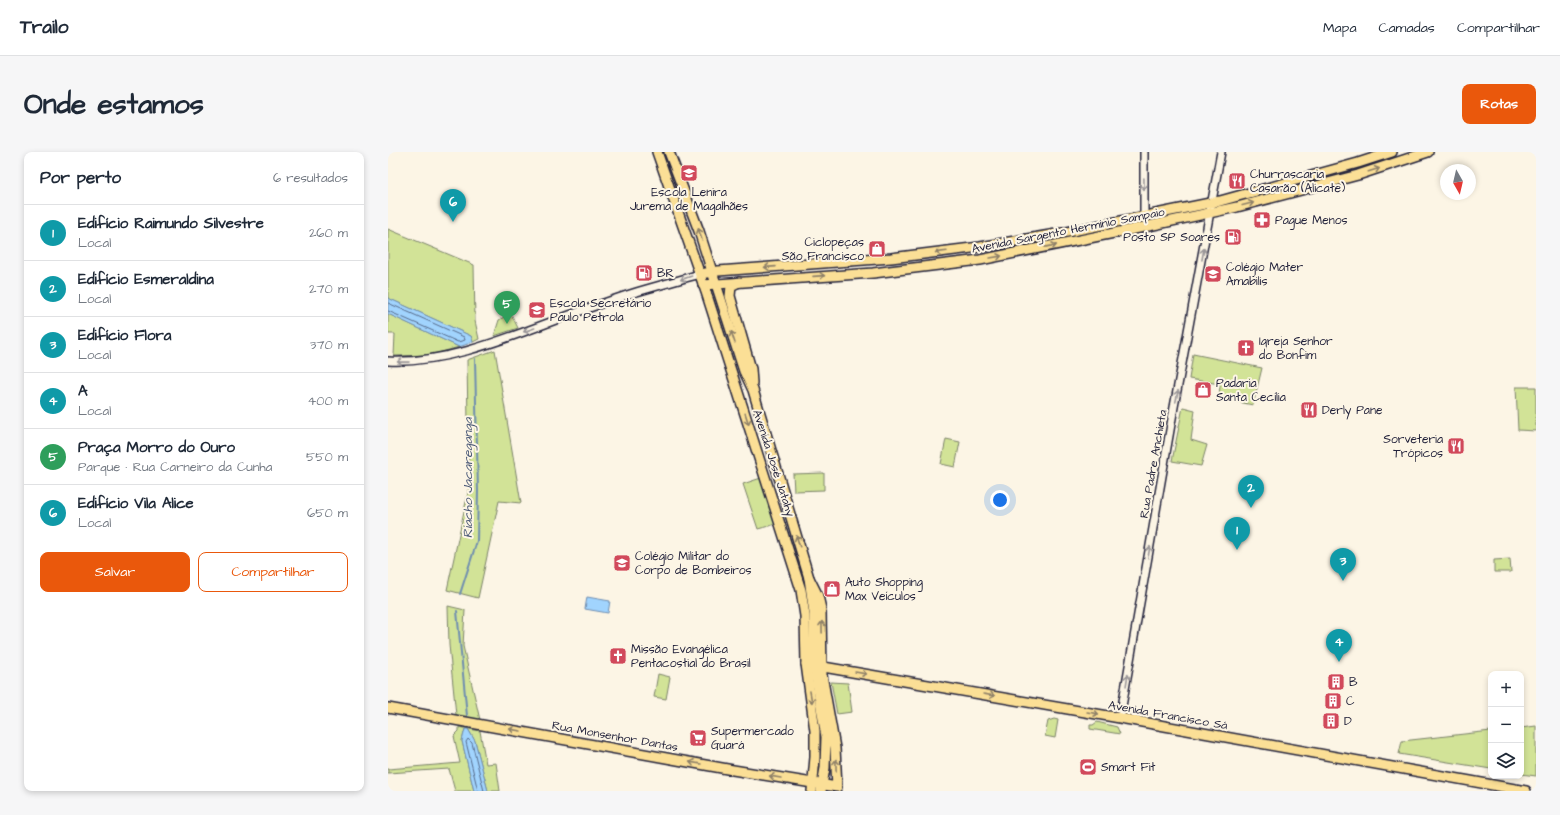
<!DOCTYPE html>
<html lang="pt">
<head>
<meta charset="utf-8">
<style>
	:root { --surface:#fff; --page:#f6f6f7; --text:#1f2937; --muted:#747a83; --line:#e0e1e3; --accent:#ea580c }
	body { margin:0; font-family:"Architects Daughter",sans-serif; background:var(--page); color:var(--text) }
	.controls { position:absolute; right:12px; bottom:12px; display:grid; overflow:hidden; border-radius:8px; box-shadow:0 2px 6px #0003 }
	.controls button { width:36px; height:36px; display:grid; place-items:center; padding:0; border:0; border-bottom:1px solid var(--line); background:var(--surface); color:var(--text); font:20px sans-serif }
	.compass { position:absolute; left:1052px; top:12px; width:36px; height:36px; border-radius:50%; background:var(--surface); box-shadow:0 2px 6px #0003; rotate:172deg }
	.you { position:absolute; left:612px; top:348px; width:14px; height:14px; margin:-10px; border:3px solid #fff; border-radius:50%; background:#1a73e8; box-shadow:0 0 0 6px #1a73e833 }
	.badge { display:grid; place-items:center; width:26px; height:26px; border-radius:50%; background:var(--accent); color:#fff; font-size:13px; font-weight:700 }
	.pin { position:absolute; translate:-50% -33px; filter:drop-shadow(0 1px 2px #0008) }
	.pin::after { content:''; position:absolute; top:21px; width:14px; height:12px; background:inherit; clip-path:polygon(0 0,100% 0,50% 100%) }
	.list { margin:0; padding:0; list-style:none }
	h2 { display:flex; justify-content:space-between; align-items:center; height:52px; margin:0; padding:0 16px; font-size:17px }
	h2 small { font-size:13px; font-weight:400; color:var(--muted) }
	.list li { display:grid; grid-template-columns:26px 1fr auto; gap:12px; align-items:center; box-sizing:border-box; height:56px; padding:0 16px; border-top:1px solid var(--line) }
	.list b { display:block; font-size:15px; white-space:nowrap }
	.list p { margin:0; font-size:13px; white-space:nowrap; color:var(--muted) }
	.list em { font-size:13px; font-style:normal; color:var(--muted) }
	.actions { display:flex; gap:8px; padding:12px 16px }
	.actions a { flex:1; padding:9px 0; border:1px solid var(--accent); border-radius:8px; text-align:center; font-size:14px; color:var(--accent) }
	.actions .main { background:var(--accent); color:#fff }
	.icon { flex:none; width:22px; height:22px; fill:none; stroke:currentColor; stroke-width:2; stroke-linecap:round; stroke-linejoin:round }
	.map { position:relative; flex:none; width:1148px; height:639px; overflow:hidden; border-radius:8px }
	header { display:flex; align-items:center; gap:24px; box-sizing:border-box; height:56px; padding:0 20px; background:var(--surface); border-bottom:1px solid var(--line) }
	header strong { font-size:19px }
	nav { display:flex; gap:22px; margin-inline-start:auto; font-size:14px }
	.intro { display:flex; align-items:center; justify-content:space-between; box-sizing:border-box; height:96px; padding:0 24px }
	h1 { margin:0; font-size:28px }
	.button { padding:10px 18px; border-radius:8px; background:var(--accent); color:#fff; font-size:14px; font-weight:700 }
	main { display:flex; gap:24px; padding:0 24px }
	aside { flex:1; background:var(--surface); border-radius:8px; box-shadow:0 2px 6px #0003 }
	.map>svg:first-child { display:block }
</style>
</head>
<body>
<header>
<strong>Trailo</strong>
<nav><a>Mapa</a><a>Camadas</a><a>Compartilhar</a></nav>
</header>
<div class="intro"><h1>Onde estamos</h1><a class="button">Rotas</a></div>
<main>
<aside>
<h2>Por perto<small>6 resultados</small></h2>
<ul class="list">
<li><span class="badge" style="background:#0f9aa8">1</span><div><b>Edifício Raimundo Silvestre</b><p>Local</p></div><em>260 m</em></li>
<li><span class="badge" style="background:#0f9aa8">2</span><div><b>Edifício Esmeraldina</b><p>Local</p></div><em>270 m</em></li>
<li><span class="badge" style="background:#0f9aa8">3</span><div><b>Edifício Flora</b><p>Local</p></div><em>370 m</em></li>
<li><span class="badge" style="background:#0f9aa8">4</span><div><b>A</b><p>Local</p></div><em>400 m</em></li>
<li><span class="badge" style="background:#2e9e5b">5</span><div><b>Praça Morro do Ouro</b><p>Parque · Rua Carneiro da Cunha</p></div><em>550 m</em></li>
<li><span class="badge" style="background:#0f9aa8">6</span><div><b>Edifício Vila Alice</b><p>Local</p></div><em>650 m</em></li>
</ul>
<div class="actions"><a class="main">Salvar</a><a>Compartilhar</a></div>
</aside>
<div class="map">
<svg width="1148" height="639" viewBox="0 0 1148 639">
	<rect width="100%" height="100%" fill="#fcf5e5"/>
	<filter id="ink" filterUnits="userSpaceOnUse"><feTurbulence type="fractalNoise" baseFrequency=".025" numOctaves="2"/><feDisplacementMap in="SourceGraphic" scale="8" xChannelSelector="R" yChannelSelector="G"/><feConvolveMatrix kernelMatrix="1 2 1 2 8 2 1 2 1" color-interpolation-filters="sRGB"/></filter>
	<g filter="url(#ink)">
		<g fill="#d2e397" stroke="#7a8269">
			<path d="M 0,77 L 86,113 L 87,169 L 91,187 L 85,190 L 83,184 L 0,146 Z"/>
			<path d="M 119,154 L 130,176 L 106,184 L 111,168 L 116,165 Z"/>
			<path d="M 0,162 L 71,195 L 43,203 L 6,204 L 7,182 L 0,182 Z"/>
			<path d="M 107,198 L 133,351 L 111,349 L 90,446 L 59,438 L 81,336 L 79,208 Z"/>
			<path d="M 805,202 L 874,216 L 865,253 L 831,246 L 832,232 L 801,227 Z"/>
			<path d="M 1128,235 L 1148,235 L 1148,279 L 1130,278 Z"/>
			<path d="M 795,255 L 807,258 L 803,288 L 819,293 L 813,314 L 784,309 Z"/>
			<path d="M 558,287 L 572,290 L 567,315 L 553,312 Z"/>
			<path d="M 436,321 L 436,338 L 406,339 L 405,322 Z"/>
			<path d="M 373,326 L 388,372 L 370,377 L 355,332 Z"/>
			<path d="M 1122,407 L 1123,420 L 1106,420 L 1106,408 Z"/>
			<path d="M 60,454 L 77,458 L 75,494 L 92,568 L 68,563 L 61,493 Z"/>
			<path d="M 270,522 L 282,525 L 278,547 L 266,545 Z"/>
			<path d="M 443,530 L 460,531 L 464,560 L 449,562 Z"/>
			<path d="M 666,567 L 670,568 L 667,586 L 657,584 L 660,569 Z"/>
			<path d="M 709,570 L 729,575 L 732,582 L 702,577 L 702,573 L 705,573 Z"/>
			<path d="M 1148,574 L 1148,624 L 1133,622 L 1133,576 Z"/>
			<path d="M 71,575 L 92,579 L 98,612 L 108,611 L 112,639 L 100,639 L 87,589 L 80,577 L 77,577 L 74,589 L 86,639 L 67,639 L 61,617 L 0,621 L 0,617 L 72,611 L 66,584 L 71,579 Z"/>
			<path d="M 1103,579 L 1103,617 L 1011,602 L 1014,589 Z"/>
		</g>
		<g fill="#a1d4fe" stroke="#6e8db0">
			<path d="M 0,146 L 83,184 L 85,190 L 71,195 L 0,162 Z"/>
			<path d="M 199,445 L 222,449 L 220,461 L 197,457 Z"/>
			<path d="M 77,577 L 80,577 L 87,589 L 100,639 L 86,639 L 74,589 Z"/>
		</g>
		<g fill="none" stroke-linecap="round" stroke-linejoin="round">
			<g stroke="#556989" stroke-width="1">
				<path d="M 0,151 L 76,185 L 77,188 L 70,190 L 0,159"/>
				<path d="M 90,639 L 78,590 L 80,587 L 84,591 L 96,639"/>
			</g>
			<g stroke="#6e8db0" stroke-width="2">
				<path d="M 72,442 L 89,389 L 90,339 L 87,207"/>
				<path d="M 69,459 L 79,564"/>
			</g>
			<g stroke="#22223b" stroke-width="10">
				<g id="minor">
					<path d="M 756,0 L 756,64"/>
					<path d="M 0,209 C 63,212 128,182 187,161 C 205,155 223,148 242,142 C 265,135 288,129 312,122"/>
					<path d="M 732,566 L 786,255 L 833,0"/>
				</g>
			</g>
			<g stroke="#22223b" stroke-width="12">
				<g id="major">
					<path d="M 269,0 L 318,140 L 413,438 L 417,464 L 418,512 L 427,579 L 427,605 L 424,639"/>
					<path d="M 281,0 L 311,79 L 356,219 L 365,238 L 421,426 L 426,461 L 426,513 L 438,585 L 437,616 L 433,639"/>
					<path d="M 312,122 L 330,119 L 503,106 L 592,95 L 674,81 L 832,49 L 970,11 L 1004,0"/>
					<path d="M 351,130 L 343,134 L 342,144 L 363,217 L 364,231"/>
					<path d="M 315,133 L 485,121 L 592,108 L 756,75 L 849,55 L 970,23 L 1040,0"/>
					<path d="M 418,512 L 732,566 L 1138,639"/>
					<path d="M 0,556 L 345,618 L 449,635 L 447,596 L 434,523 L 433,457 L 430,444 L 421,426"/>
				</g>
			</g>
			<use href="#minor" stroke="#fcf5e5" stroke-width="7"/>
			<use href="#major" stroke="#fbdf96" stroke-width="9"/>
		</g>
		<defs><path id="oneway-shaft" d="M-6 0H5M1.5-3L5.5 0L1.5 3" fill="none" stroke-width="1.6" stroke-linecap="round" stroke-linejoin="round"/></defs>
		<g stroke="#8e8068">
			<use href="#oneway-shaft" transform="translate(986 18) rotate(-17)"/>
			<use href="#oneway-shaft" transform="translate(860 52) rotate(-14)"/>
			<use href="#oneway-shaft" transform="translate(312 82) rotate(-108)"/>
			<use href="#oneway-shaft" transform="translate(663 94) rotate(-11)"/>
			<use href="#oneway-shaft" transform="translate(553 100) rotate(173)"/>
			<use href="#oneway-shaft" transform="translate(608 105) rotate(-10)"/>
			<use href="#oneway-shaft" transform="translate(382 115) rotate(176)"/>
			<use href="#oneway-shaft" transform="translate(431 124) rotate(-4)"/>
			<use href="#oneway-shaft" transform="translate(345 185) rotate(-108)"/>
			<use href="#oneway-shaft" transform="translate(359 267) rotate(72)"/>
			<use href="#oneway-shaft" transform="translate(410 389) rotate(-107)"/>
			<use href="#oneway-shaft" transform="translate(434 475) rotate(-91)"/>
			<use href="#oneway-shaft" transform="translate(473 521) rotate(10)"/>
			<use href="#oneway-shaft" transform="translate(601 543) rotate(10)"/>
			<use href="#oneway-shaft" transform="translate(423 545) rotate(80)"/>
			<use href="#oneway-shaft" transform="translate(705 561) rotate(10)"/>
			<use href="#oneway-shaft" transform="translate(127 578) rotate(-170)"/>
			<use href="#oneway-shaft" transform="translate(307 611) rotate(-170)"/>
			<use href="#oneway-shaft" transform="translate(448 613) rotate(-91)"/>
			<use href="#oneway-shaft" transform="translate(387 625) rotate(-170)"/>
		</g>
		<g stroke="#9a9698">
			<use href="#oneway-shaft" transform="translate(756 32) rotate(89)"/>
			<use href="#oneway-shaft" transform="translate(815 102) rotate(-80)"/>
			<use href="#oneway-shaft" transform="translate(298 126) rotate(161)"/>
			<use href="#oneway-shaft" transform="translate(141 178) rotate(161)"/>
			<use href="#oneway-shaft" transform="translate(15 210) rotate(-179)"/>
			<use href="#oneway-shaft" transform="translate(789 244) rotate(-78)"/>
			<use href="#oneway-shaft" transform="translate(761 400) rotate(-80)"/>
			<use href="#oneway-shaft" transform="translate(739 528) rotate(-81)"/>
		</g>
	</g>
	<defs>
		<g id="school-square" transform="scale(0.9)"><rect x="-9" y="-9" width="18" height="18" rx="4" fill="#d1495b" stroke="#fcf5e5"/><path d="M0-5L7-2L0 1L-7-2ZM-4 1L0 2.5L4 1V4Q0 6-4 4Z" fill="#fff"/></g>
		<g id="restaurant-square" transform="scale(0.9)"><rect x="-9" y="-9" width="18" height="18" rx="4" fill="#d1495b" stroke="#fcf5e5"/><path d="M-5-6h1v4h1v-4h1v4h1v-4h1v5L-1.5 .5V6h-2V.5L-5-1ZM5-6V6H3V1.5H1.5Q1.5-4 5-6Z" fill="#fff"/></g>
		<g id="pharmacy-square" transform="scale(0.9)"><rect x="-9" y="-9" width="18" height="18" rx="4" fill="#d1495b" stroke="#fcf5e5"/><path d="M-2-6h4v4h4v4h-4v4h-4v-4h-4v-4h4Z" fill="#fff"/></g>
		<g id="fuel-square" transform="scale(0.9)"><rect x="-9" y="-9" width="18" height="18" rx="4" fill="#d1495b" stroke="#fcf5e5"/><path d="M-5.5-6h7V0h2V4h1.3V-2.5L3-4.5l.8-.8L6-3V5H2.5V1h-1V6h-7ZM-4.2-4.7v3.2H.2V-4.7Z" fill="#fff"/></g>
		<g id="shop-square" transform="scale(0.9)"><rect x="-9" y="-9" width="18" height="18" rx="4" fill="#d1495b" stroke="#fcf5e5"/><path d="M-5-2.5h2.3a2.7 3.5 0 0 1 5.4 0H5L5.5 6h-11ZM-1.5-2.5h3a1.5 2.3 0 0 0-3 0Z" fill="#fff"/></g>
		<g id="church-square" transform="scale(0.9)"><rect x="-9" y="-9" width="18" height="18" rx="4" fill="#d1495b" stroke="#fcf5e5"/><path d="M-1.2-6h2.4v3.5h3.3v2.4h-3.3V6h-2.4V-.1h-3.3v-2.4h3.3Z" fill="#fff"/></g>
		<g id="building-square" transform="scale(0.9)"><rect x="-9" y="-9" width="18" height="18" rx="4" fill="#d1495b" stroke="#fcf5e5"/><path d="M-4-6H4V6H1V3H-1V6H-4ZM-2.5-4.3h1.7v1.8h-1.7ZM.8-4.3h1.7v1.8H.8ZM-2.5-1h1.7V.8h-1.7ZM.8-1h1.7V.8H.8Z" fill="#fff"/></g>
		<g id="supermarket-square" transform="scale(0.9)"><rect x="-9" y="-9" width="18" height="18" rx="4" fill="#d1495b" stroke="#fcf5e5"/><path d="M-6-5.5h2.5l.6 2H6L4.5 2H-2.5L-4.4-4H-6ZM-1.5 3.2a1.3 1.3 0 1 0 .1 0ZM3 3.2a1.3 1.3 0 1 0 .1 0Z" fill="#fff"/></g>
		<g id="stadium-square" transform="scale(0.9)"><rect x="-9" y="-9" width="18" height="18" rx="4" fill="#d1495b" stroke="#fcf5e5"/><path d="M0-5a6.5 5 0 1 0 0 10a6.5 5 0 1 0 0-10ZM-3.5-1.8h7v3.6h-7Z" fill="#fff"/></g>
	</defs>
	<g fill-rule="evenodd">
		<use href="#school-square" x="301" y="21"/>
		<use href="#restaurant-square" x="849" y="29"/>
		<use href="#pharmacy-square" x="874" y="68"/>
		<use href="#fuel-square" x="845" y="85"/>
		<use href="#shop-square" x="489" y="97"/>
		<use href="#fuel-square" x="256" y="121"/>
		<use href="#school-square" x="825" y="122"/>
		<use href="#school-square" x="149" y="158"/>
		<use href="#church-square" x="858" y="196"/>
		<use href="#shop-square" x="815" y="238"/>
		<use href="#restaurant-square" x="921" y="258"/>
		<use href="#restaurant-square" x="1068" y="294"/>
		<use href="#school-square" x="234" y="411"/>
		<use href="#shop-square" x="444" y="437"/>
		<use href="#church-square" x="230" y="504"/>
		<use href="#building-square" x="948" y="530"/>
		<use href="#building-square" x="945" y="549"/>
		<use href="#building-square" x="943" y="569"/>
		<use href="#supermarket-square" x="310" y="586"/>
		<use href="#stadium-square" x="700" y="615"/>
	</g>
	<g text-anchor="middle" stroke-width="4" stroke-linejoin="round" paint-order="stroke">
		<g font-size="12" fill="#22223b" stroke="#fcf5e5" text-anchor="start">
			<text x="862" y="26">Churrascaria<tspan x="862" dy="14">Casarão (Alicate)</tspan></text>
			<text x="301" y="44" text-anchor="middle">Escola Lenira<tspan x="301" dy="14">Jurema de Magalhães</tspan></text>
			<text x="887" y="72">Pague Menos</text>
			<text x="832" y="89" text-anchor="end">Posto SP Soares</text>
			<text x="476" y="94" text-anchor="end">Ciclopeças<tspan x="476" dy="14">São Francisco</tspan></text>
			<text x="838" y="119">Colégio Mater<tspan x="838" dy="14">Amabilis</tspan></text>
			<text x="269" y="125">BR</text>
			<text x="162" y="155">Escola Secretário<tspan x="162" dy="14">Paulo Petrola</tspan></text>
			<text x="871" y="193">Igreja Senhor<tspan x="871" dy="14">do Bonfim</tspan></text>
			<text x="828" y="235">Padaria<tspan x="828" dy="14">Santa Cecília</tspan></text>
			<text x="934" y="262">Derly Pane</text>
			<text x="1055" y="291" text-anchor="end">Sorveteria<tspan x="1055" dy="14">Trópicos</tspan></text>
			<text x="247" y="408">Colégio Militar do<tspan x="247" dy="14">Corpo de Bombeiros</tspan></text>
			<text x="457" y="434">Auto Shopping<tspan x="457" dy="14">Max Veículos</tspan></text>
			<text x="243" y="501">Missão Evangélica<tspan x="243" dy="14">Pentacostial do Brasil</tspan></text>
			<text x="961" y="534">B</text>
			<text x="958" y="553">C</text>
			<text x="956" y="573">D</text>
			<text x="323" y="583">Supermercado<tspan x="323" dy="14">Guará</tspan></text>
			<text x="713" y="619">Smart Fit</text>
		</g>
		<g font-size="12" fill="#22223b" stroke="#fcf5e5">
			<text transform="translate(680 78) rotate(-11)" y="4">Avenida Sargento Hermínio Sampaio</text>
			<text transform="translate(386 311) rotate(72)" y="4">Avenida José Jatahy</text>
			<text transform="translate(765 312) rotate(-80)" y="4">Rua Padre Anchieta</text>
			<text transform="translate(780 563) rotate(10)" y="4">Avenida Francisco Sá</text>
			<text transform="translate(227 584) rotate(10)" y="4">Rua Monsenhor Dantas</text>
		</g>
		<g font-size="13" font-style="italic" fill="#485776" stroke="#fcf5e5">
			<text transform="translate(79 326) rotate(-90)" y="5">Riacho Jacareganga</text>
		</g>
	</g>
</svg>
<div class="controls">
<button>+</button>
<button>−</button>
<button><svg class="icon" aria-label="layers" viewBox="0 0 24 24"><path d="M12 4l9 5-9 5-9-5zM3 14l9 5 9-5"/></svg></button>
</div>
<svg class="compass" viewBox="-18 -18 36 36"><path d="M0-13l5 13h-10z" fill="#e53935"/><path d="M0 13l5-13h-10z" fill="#747a83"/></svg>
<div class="you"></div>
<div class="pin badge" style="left:849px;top:398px;background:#0f9aa8">1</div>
<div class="pin badge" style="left:863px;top:356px;background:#0f9aa8">2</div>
<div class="pin badge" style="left:955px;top:429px;background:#0f9aa8">3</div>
<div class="pin badge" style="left:951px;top:510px;background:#0f9aa8">4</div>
<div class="pin badge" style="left:119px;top:172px;background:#2e9e5b">5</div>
<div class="pin badge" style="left:65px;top:70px;background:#0f9aa8">6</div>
</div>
</main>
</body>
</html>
